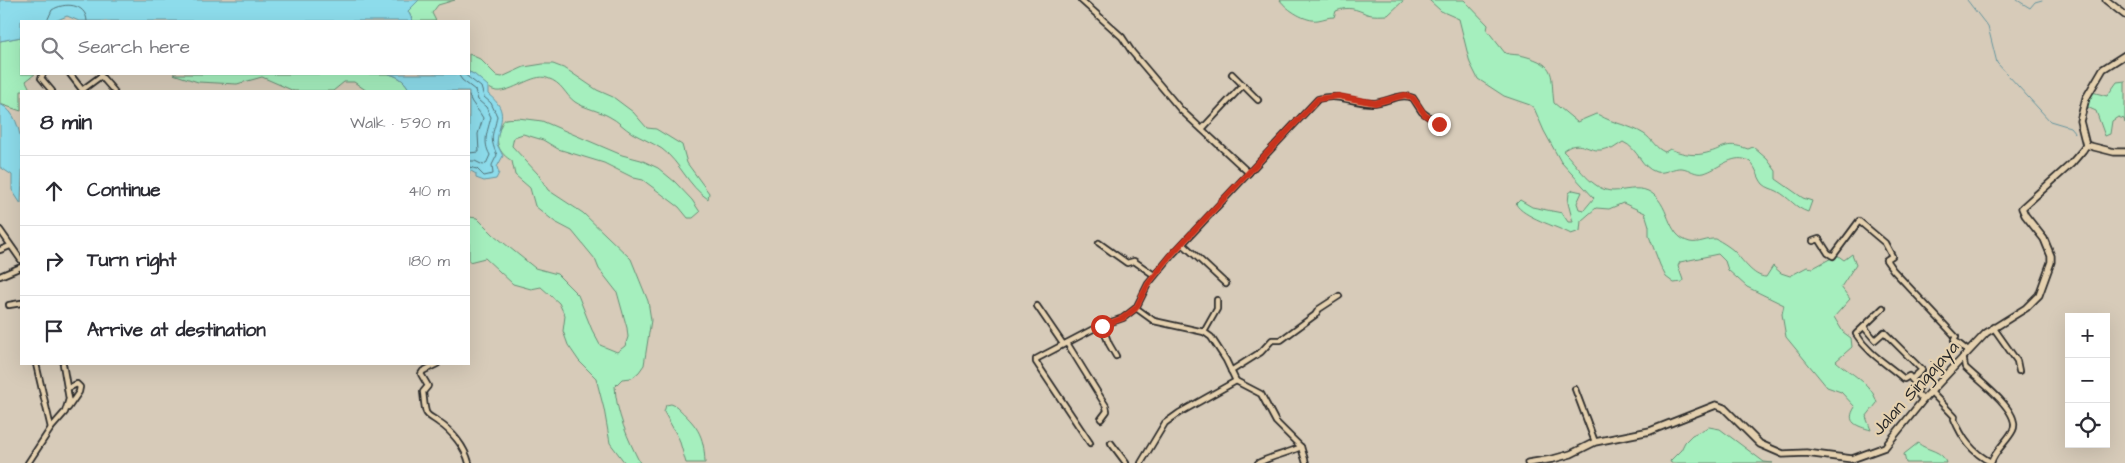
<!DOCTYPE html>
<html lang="en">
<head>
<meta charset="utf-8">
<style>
	:root { --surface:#fff; --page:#f7f7f7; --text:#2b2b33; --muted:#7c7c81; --line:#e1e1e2 }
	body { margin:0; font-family:"Architects Daughter",sans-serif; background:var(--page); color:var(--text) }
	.controls { position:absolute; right:15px; bottom:15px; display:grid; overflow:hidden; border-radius:0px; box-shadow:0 5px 20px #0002 }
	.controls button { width:45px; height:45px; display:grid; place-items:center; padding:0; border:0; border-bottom:1px solid var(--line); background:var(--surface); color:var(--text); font:25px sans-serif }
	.stop { position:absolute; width:15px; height:15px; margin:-11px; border:4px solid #c8321e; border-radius:50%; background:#fff }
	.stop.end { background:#c8321e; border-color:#fff; box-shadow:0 1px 5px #0008 }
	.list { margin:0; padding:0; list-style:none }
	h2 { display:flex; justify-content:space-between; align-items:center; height:65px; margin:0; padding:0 20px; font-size:21px }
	h2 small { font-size:16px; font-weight:400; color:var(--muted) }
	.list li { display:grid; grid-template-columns:32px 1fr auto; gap:15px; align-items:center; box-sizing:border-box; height:70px; padding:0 20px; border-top:1px solid var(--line) }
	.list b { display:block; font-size:19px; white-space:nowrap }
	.list em { font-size:16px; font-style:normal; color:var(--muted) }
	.icon { flex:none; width:28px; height:28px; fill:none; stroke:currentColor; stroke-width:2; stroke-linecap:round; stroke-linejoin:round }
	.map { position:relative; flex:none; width:2125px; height:463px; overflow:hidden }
	.search { position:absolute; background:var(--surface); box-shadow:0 5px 20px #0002; left:20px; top:20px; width:450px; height:55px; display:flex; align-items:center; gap:12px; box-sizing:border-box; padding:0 18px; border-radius:0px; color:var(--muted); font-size:19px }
	.panel { position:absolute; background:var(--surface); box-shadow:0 5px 20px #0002; left:20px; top:90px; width:450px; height:275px; border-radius:0px }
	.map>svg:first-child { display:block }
</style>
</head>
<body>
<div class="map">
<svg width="2125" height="463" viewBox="0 0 2125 463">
	<rect width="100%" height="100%" fill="#d7cbb9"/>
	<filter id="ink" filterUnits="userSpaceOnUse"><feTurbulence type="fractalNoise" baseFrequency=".02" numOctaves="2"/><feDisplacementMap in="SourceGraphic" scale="10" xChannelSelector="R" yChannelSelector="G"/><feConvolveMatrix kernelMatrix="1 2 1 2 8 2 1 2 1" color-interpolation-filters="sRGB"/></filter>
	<g filter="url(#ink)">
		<g fill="#a5efbe" stroke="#688d74">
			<path d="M 419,0 L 455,0 L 438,5 L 432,13 L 436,21 L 413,21 L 408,11 Z"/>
			<path d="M 1280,0 L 1404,0 L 1388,15 C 1382,15 1373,16 1367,14 C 1356,9 1348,6 1336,11 L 1334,17 C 1328,17 1324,19 1318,20 C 1306,22 1287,10 1280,0 Z"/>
			<path d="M 1429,0 L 1464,0 L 1488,25 L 1487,30 L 1505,53 C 1511,55 1517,54 1524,56 C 1558,65 1550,75 1554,103 L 1577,122 L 1596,114 L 1599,115 C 1614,124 1630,125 1644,134 C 1652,139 1656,149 1665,152 L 1670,149 C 1679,153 1692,156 1702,154 C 1725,150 1723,140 1748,149 L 1753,147 L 1767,159 L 1776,171 L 1776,179 L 1803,198 L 1812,201 L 1808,212 C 1795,208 1789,197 1777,191 C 1773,189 1767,188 1763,184 C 1757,177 1756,164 1747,160 C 1732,154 1718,169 1704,173 C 1695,175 1690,169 1682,168 C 1673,167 1666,174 1656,172 C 1640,167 1639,149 1623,142 L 1612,149 C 1606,147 1605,150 1600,150 C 1587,151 1579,138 1563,151 C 1577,164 1592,191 1613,191 C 1624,191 1637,186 1648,191 C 1671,202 1665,236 1690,242 C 1698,244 1708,238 1716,239 C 1722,242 1728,246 1733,250 C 1742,259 1753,277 1766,277 L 1773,266 L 1781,273 L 1790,276 L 1807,267 L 1813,268 L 1837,255 L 1844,260 L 1852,254 L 1856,264 L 1841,287 L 1850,299 L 1834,317 L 1843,332 L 1851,338 L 1852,347 L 1836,361 C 1850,374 1872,383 1877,403 L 1866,417 L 1871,430 C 1857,426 1845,423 1855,407 L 1841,392 L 1827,387 L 1786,337 L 1782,314 L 1784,305 L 1747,287 L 1728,270 L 1725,261 L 1718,254 L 1680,262 L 1678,266 L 1683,280 L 1682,282 L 1674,283 L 1666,277 L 1660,265 L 1649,236 L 1649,226 L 1645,213 L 1623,203 L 1609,209 L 1596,208 L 1581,221 L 1580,231 L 1571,234 C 1556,226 1523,217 1516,204 L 1520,200 L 1532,207 L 1562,213 L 1568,222 L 1573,222 L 1568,203 L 1569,193 L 1573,190 L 1582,192 L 1577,203 L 1579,209 L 1584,210 L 1594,198 L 1561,162 L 1544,131 L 1534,108 L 1530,105 L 1504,96 L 1478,79 L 1470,63 L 1459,19 L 1441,11 Z"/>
			<path d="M 21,37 L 21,74 L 35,74 L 26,81 L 31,91 L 21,91 L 21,111 L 0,104 L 0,41 Z"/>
			<path d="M 469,54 L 480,59 L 497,76 L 502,77 L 524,67 L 543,64 L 553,64 L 566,69 L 597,90 L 613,97 L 633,112 L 647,128 L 656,129 L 682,145 L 687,163 L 709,193 L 708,199 C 688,186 680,162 662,149 C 653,143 641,138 632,133 C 624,128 618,121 610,117 C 600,111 584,108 575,102 C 564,94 563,83 547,78 C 533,73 512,93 496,91 C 485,89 479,75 469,72 Z"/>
			<path d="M 173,74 L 389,74 C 400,77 405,81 410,91 L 367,91 L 354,82 L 344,82 L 333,91 L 294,91 L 262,77 L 237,84 L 198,82 Z"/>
			<path d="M 2125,81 L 2125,123 L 2124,119 L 2118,117 L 2112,121 L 2110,134 L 2105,136 L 2096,111 L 2087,107 L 2092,92 L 2107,96 L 2117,82 Z"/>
			<path d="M 518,118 L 542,121 L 622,155 L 641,160 L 658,168 L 675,182 L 692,200 L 700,212 L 693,218 L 688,218 L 679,207 L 643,180 L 634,178 L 604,163 L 558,149 L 543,140 L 523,134 L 514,137 L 512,146 L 538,174 L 548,190 L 583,213 L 631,259 L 648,301 L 651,320 L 644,365 L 639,372 L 632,378 L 622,379 L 615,386 C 616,413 628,439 640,463 L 625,463 L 610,443 L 604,409 L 596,378 L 579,361 L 568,345 L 563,331 L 565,316 L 559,303 L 541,287 L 531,289 L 513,284 L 485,258 L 469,262 L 469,217 L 477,218 L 494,235 L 535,268 L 557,274 L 578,295 L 592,330 L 600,345 L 617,352 L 625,346 L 628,337 L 627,328 L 617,292 L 599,269 L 595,259 L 572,231 L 555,222 L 535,206 L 530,188 L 515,175 L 512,161 C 499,153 494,143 500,128 C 501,125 503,120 506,119 C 510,118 515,119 518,118 Z"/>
			<path d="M 671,404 L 676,406 C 697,426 704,433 705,463 L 686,463 L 679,439 L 664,412 L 666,405 Z"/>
			<path d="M 1709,427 L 1720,429 L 1764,462 L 1773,463 L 1671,463 L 1670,461 L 1681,450 L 1685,442 L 1692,435 Z"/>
			<path d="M 1918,443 C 1927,451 1943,450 1946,463 L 1906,463 L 1904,454 Z"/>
		</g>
		<g fill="#8ddceb" stroke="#66959e">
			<path d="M 0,0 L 419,0 L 408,11 L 413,21 L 79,21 L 67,16 L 55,21 L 21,21 L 21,37 L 0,41 Z"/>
			<path d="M 469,72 L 474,74 L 488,86 L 488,94 C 511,112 498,122 497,144 L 503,156 L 497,167 L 499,173 L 496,179 L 484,181 L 476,178 L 476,174 L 471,171 L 469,173 L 469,91 L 410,91 C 405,81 400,77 389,74 L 469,74 Z"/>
			<path d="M 0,104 C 30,118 21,176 21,204 L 12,190 L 12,175 L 0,167 Z"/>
		</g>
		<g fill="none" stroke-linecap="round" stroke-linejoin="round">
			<g stroke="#527278" stroke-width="1">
				<path d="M 47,21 L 52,10 C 64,2 86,3 87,21"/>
				<path d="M 458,74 L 462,80 L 475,90 L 478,100 L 486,107 L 491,117 C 488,131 482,141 490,155 L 486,164 L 483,165 L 475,161 L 469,161"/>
				<path d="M 464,74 L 481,87 L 484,97 L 491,103 L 497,116 C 494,135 488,135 497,155 L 492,165 L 493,174 L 484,176 L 477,169 L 469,167"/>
				<path d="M 469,96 C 472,105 479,110 483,118 L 478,134 L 479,152 L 469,153"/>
			</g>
			<g stroke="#66959e" stroke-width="1">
				<path d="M 1967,0 L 1988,27 L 1997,63 L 2050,121 L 2070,127 L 2075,133"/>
				<path d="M 2017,0 L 2030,8 L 2035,2 L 2042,0"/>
			</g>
			<g stroke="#2b2b2b" stroke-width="8">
				<g id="street">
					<path d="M 1081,0 L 1122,37 L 1132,52 L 1181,110 L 1249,173"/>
					<path d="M 43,74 L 41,78 L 52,91"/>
					<path d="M 70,74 L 83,91"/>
					<path d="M 1232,74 L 1258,100"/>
					<path d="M 82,90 L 101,76 L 114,91"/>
					<path d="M 1202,129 L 1243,85"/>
					<path d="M 0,230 L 21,260"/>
					<path d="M 1813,241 L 1819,239 L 1828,253 L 1833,256 L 1859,221 L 1885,243 L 1892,256 L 1886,260 L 1893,270 L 1956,337 L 1954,340 L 1968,351"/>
					<path d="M 1099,243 L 1127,263 L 1134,261 L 1154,275"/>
					<path d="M 1183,244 L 1226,284"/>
					<path d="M 0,250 L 10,246"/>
					<path d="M 0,276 L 21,267"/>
					<path d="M 9,305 L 21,303"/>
					<path d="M 1037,306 L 1063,344"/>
					<path d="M 1136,308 L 1154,321 L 1204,332 L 1211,337 L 1226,360 L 1236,381 L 1261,394 L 1276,422 L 1301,447 L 1306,463"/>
					<path d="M 1883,308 L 1856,334 C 1869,355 1886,363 1904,379 L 1909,376 L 1919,388 L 1916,392 L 1923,400"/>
					<path d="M 1102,326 L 1109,344 L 1116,356"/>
					<path d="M 1864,327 L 1875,340 L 1884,332 L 1922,370 L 1913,378"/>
					<path d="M 1993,327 L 2017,361 L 2019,371"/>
					<path d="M 1204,332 L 1217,309 L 1217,300"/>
					<path d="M 1067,343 L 1106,406 L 1107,411 L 1101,419"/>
					<path d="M 1963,356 L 1965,367 C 1976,379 2022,411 2013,430 C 2007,442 1995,450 1991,463"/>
					<path d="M 36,364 L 51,428"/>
					<path d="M 437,364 L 423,371 L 421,374 L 428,386 L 423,392 C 424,398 424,406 426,412 C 428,417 434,418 438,422 C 452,431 465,447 469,463"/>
					<path d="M 1231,371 L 1261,352 L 1272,340 L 1281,340 L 1315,315 L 1319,309 L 1339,296"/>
					<path d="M 68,388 L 77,384 L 80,387 L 79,392 L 68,408"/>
					<path d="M 1575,389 L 1595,442"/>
					<path d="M 1931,392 L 1955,417 L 1954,419 C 1962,438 1972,453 1991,462"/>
					<path d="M 1090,443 L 1036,362 L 1036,359 L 1097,327 L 1123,318 L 1136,308 L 1148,284 L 1172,255 L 1318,99 C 1339,93 1352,103 1372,103 C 1387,103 1399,92 1413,98 L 1422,112 L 1439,124"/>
					<path d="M 1111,443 L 1126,463"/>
					<path d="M 28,463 L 51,428 L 65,412 L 69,399 L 63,364"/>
					<path d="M 1141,463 L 1165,423 L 1179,413 L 1236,381"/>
					<path d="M 1258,463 C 1272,456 1286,454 1301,447"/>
				</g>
			</g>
			<g stroke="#2b2b2b" stroke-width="9">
				<g id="secondary">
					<path d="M 2106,0 L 2125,15"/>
					<path d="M 2086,145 L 2114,152 L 2125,152"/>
					<path d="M 1528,463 L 1553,459 L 1571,454 L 1595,442 L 1650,431 L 1716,405 L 1724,408 L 1760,444 L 1783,454 L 1806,453 L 1852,459 L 1885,447 L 1923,400 L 1986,333 L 2026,308 L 2039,295 L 2051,262 L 2051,256 L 2044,239 L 2025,215 L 2022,208 L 2071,164 L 2083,150 L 2086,145 L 2080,121 L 2086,98 L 2103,69 L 2125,55"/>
				</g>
			</g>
			<use href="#street" stroke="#e5d1af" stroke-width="4.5"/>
			<use href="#secondary" stroke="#e5d1af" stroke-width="5.5"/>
		</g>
	</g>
	<g fill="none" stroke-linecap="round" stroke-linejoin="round" filter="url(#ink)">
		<path stroke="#c8321e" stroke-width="6" d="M 1102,326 L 1123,318 L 1136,308 L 1148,284 L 1172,254 L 1318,99 L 1338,96 L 1375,103 L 1405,95 L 1413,98 L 1425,115 L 1439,124"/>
	</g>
	<g text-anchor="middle" stroke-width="4.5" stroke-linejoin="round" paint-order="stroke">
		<g font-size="18" fill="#2b2b2b" stroke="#e5d1af">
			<text transform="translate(1915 388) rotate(-48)" y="6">Jalan Singajaya</text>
		</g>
	</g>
</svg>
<div class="controls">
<button>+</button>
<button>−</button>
<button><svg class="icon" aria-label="locate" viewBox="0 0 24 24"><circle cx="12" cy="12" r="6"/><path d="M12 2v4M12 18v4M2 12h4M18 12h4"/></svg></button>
</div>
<div class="stop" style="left:1102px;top:326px"></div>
<div class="stop end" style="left:1439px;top:124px"></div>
<div class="search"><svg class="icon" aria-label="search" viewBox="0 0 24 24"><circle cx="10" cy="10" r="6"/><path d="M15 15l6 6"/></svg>Search here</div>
<section class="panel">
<h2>8 min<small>Walk · 590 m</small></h2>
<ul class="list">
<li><svg class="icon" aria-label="ahead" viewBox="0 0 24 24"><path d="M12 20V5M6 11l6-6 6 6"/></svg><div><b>Continue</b></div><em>410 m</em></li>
<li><svg class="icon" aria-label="right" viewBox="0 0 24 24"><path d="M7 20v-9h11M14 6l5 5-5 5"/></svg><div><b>Turn right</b></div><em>180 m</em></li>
<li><svg class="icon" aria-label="arrive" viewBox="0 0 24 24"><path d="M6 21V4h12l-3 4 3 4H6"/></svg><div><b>Arrive at destination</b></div></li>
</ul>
</section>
</div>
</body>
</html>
